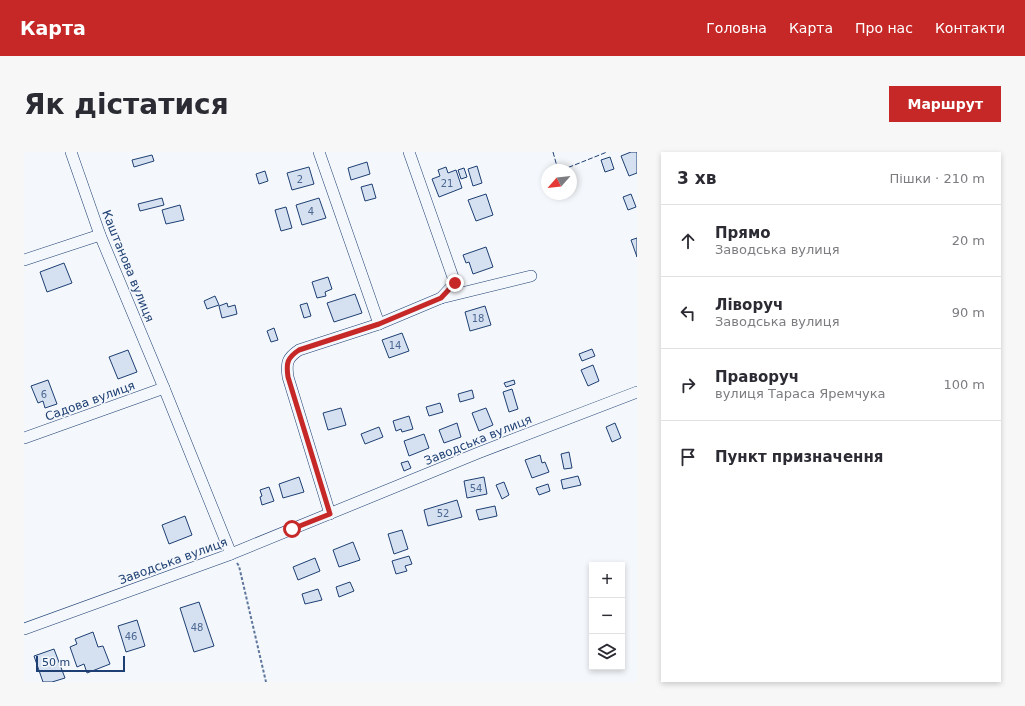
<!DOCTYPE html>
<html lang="uk">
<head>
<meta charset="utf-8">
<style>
	:root { --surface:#fff; --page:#f7f7f7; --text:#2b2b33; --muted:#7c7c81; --line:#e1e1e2; --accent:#c62828 }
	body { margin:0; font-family:"DejaVu Sans",sans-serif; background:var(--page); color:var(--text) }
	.controls { position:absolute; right:12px; bottom:12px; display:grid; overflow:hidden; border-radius:0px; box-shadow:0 2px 6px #0003 }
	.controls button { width:36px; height:36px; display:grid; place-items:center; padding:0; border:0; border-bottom:1px solid var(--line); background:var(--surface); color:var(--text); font:20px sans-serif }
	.compass { position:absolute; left:517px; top:12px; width:36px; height:36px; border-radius:50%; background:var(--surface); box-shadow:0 2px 6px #0003; rotate:243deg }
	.scale { position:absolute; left:12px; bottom:10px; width:89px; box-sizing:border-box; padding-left:4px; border:2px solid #1d3f73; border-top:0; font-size:11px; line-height:14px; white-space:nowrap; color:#1d3f73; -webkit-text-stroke:3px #f4f7fb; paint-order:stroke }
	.stop { position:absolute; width:12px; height:12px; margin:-9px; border:3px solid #c62828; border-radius:50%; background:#fff }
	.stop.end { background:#c62828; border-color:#fff; box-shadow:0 1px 4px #0008 }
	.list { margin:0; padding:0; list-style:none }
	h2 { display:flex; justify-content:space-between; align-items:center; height:52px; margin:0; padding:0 16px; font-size:17px }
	h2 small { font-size:13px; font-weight:400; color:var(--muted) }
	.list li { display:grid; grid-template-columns:26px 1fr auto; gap:12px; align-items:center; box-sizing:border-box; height:72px; padding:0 16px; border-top:1px solid var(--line) }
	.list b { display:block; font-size:15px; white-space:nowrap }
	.list p { margin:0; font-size:13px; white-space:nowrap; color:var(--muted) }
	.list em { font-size:13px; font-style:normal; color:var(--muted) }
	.icon { flex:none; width:22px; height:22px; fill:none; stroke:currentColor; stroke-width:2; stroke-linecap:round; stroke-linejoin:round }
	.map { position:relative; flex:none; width:613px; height:530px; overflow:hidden; border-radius:0px }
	header { display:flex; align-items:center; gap:24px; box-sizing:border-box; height:56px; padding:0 20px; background:var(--accent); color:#fff }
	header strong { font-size:19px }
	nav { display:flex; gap:22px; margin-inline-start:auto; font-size:14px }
	.intro { display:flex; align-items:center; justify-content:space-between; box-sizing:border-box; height:96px; padding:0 24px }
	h1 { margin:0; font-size:28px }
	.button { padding:10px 18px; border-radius:0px; background:var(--accent); color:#fff; font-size:14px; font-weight:700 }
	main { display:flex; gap:24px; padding:0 24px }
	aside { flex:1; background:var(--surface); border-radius:0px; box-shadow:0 2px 6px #0003 }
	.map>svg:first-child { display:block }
</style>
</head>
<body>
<header>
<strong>Карта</strong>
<nav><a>Головна</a><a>Карта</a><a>Про нас</a><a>Контакти</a></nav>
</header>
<div class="intro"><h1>Як дістатися</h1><a class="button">Маршрут</a></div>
<main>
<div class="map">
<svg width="613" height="530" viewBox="0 0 613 530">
	<rect width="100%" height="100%" fill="#f4f7fb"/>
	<g fill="#d5e0f0" stroke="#1d3f73">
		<path d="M 607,0 L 613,0 L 613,21 L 605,24 L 597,4 Z"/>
		<path d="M 128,3 L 130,9 L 110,15 L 108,8 Z"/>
		<path d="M 586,5 L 590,17 L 581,20 L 577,8 Z"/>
		<path d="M 343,10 L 346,22 L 327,28 L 324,16 Z"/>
		<path d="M 453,14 L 458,31 L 449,34 L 444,17 Z"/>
		<path d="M 285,15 L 290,32 L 268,38 L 263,21 Z"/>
		<path d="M 422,15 L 424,21 L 432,18 L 438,36 L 415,45 L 408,27 L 416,24 L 414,18 Z"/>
		<path d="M 440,16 L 443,25 L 437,27 L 434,18 Z"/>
		<path d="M 241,19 L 244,29 L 235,32 L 232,22 Z"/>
		<path d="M 348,32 L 352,46 L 341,49 L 337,35 Z"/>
		<path d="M 462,42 L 469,63 L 452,69 L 444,48 Z"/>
		<path d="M 607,42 L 612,55 L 604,58 L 599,45 Z"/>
		<path d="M 138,46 L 140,53 L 116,59 L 114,52 Z"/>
		<path d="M 295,46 L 302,66 L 278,73 L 272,53 Z"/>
		<path d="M 156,53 L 160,68 L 142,72 L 138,58 Z"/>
		<path d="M 262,55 L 268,76 L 257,79 L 251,58 Z"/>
		<path d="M 613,86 L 613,105 L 607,88 Z"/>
		<path d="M 462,95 L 469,115 L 449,122 L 445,110 L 442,111 L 439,103 Z"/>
		<path d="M 40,111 L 48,131 L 23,140 L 16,120 Z"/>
		<path d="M 304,125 L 308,137 L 301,140 L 302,144 L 293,146 L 288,130 Z"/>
		<path d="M 331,142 L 338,161 L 310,170 L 303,151 Z"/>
		<path d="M 191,144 L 195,153 L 183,157 L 180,149 Z"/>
		<path d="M 203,151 L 204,155 L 211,153 L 213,162 L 198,166 L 195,154 Z"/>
		<path d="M 283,151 L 287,164 L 280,166 L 276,153 Z"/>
		<path d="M 461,154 L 467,173 L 446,179 L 441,160 Z"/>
		<path d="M 250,176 L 254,188 L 247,190 L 243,179 Z"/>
		<path d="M 378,181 L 385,199 L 365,206 L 358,188 Z"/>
		<path d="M 568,197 L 571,204 L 558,209 L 555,202 Z"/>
		<path d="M 104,198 L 113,220 L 94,227 L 85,205 Z"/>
		<path d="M 569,213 L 575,229 L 564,234 L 557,218 Z"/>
		<path d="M 24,228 L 33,252 L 21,256 L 19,249 L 14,251 L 7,234 Z"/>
		<path d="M 490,228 L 491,232 L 482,235 L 480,231 Z"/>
		<path d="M 488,237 L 494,257 L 485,260 L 479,240 Z"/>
		<path d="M 448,238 L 450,246 L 436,250 L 434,242 Z"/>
		<path d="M 416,251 L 419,260 L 405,264 L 402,255 Z"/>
		<path d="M 317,256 L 322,273 L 304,278 L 299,261 Z"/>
		<path d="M 462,256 L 469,273 L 455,279 L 448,261 Z"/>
		<path d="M 385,264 L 389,277 L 378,280 L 377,277 L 372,279 L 369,269 Z"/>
		<path d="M 433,271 L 437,285 L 420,291 L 415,278 Z"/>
		<path d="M 591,271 L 597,286 L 588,290 L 582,275 Z"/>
		<path d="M 355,275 L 359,285 L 341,292 L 337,282 Z"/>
		<path d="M 400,282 L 405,296 L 385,304 L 380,289 Z"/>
		<path d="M 545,300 L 548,316 L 540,317 L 537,302 Z"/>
		<path d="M 516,303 L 518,311 L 521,310 L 525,320 L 508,326 L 501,308 Z"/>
		<path d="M 384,309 L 387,316 L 380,319 L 377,311 Z"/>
		<path d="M 554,324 L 557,333 L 539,337 L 537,328 Z"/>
		<path d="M 275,325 L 280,340 L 259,346 L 255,332 Z"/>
		<path d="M 460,325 L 463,342 L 443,346 L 440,329 Z"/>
		<path d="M 480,330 L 485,343 L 478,347 L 472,333 Z"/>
		<path d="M 524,332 L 526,339 L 515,343 L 512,336 Z"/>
		<path d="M 245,335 L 250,349 L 238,353 L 236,345 L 238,344 L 236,338 Z"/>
		<path d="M 433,348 L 438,365 L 404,374 L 400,358 Z"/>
		<path d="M 471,354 L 473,364 L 455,368 L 452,358 Z"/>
		<path d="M 161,364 L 168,383 L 145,392 L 138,373 Z"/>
		<path d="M 378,378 L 384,397 L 370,402 L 364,382 Z"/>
		<path d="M 329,390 L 336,408 L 315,415 L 309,398 Z"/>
		<path d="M 385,404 L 388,412 L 381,414 L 383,419 L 372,422 L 368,409 Z"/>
		<path d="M 291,406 L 296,419 L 274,428 L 269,415 Z"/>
		<path d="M 326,430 L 330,439 L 315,445 L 312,435 Z"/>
		<path d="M 294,437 L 298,448 L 281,452 L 278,442 Z"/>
		<path d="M 175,450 L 190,494 L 170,500 L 156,456 Z"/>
		<path d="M 113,468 L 121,494 L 102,500 L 94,474 Z"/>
		<path d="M 69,480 L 74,495 L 79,494 L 86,512 L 63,521 L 60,512 L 53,515 L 46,495 L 53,492 L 51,487 Z"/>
		<path d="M 30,497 L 41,526 L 28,530 L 19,530 L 10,504 Z"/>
	</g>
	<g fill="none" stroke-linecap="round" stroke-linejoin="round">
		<g stroke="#1d3f73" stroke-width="12">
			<g id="minor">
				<path d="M 47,0 L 76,83 L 140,236 L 207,402"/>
				<path d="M 295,0 L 355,172"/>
				<path d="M 385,0 L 431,131 L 417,146"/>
				<path d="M 0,108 L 76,83"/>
				<path d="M 0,286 L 140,236"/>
				<path d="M 306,362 L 264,225 C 262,211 263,206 275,198 L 355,172 L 417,146 L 507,124"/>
				<path d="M 0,477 L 207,402 L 454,301 L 613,240"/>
			</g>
		</g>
		<path stroke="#5e769c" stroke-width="2" stroke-dasharray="3 2" stroke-linecap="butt" d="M 213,411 L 215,414 L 242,530"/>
		<use href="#minor" stroke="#f4f7fb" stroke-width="11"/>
		<g stroke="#1d3f73" stroke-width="1" stroke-dasharray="5 2" stroke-linecap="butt">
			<path d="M 529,0 L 534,18"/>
			<path d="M 538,18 L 583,0"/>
		</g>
	</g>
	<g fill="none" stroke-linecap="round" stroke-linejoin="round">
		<path stroke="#c62828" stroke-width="5" d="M 268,377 L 306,362 L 264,225 C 262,211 263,206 275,198 L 355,172 L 417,146 L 431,131"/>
	</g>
	<g text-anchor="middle" stroke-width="3" stroke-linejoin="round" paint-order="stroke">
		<g font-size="10" fill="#4b6792">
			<text x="276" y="31">2</text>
			<text x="423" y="35">21</text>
			<text x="287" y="63">4</text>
			<text x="454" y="170">18</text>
			<text x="371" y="197">14</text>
			<text x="20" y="246">6</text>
			<text x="452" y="340">54</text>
			<text x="419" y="365">52</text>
			<text x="173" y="479">48</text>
			<text x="107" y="488">46</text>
		</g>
		<g font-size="12" fill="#1d3f73" stroke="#f4f7fb">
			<text transform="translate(104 114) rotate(68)" y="4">Каштанова вулиця</text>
			<text transform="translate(66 249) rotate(-20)" y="4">Садова вулиця</text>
			<text transform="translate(454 288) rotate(-22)" y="4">Заводська вулиця</text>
			<text transform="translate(149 409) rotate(-20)" y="4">Заводська вулиця</text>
		</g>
	</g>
</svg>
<div class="controls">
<button>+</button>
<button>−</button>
<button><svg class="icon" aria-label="layers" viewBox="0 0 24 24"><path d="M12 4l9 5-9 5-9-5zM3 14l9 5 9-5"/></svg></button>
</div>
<svg class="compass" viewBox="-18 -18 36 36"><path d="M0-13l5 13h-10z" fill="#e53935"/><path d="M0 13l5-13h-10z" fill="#7c7c81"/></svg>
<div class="scale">50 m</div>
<div class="stop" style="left:268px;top:377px"></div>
<div class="stop end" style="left:431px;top:131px"></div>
</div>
<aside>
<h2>3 хв<small>Пішки · 210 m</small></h2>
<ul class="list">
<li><svg class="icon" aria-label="ahead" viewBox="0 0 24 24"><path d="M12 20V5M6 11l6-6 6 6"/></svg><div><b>Прямо</b><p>Заводська вулиця</p></div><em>20 m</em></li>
<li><svg class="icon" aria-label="left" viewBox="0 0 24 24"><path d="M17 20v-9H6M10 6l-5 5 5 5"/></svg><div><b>Ліворуч</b><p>Заводська вулиця</p></div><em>90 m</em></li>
<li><svg class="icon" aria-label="right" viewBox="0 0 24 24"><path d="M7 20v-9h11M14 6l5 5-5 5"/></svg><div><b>Праворуч</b><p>вулиця Тараса Яремчука</p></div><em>100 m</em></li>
<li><svg class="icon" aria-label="arrive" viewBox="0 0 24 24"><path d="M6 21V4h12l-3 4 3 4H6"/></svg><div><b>Пункт призначення</b></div></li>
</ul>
</aside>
</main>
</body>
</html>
